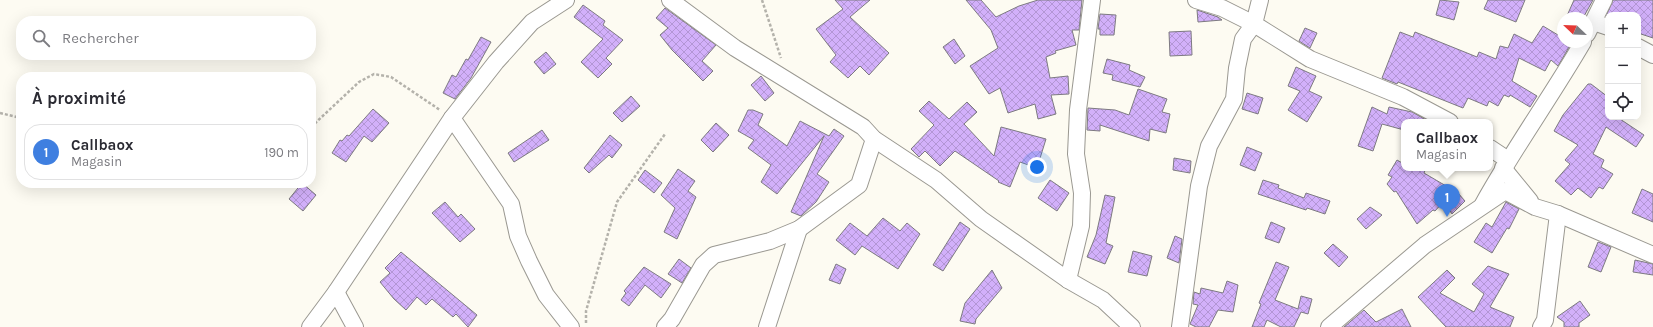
<!DOCTYPE html>
<html lang="fr">
<head>
<meta charset="utf-8">
<style>
	:root { --surface:#fff; --page:#f7f7f7; --text:#2b2b33; --muted:#7c7c81; --line:#e1e1e2; --accent:#0b8043 }
	body { margin:0; font-family:Karla,sans-serif; background:var(--page); color:var(--text) }
	.controls { position:absolute; right:12px; top:12px; display:grid; overflow:hidden; border-radius:8px; box-shadow:0 4px 16px #0002 }
	.controls button { width:36px; height:36px; display:grid; place-items:center; padding:0; border:0; border-bottom:1px solid var(--line); background:var(--surface); color:var(--text); font:20px sans-serif }
	.compass { position:absolute; left:1557px; top:12px; width:36px; height:36px; border-radius:50%; background:var(--surface); box-shadow:0 4px 16px #0002; rotate:293deg }
	.you { position:absolute; left:1037px; top:167px; width:14px; height:14px; margin:-10px; border:3px solid #fff; border-radius:50%; background:#1a73e8; box-shadow:0 0 0 6px #1a73e833 }
	.badge { display:grid; place-items:center; width:26px; height:26px; border-radius:50%; background:var(--accent); color:#fff; font-size:13px; font-weight:700 }
	.pin { position:absolute; translate:-50% -33px; filter:drop-shadow(0 1px 2px #0008) }
	.pin::after { content:''; position:absolute; top:21px; width:14px; height:12px; background:inherit; clip-path:polygon(0 0,100% 0,50% 100%) }
	.popup { position:absolute; left:1401px; top:119px; width:92px; height:52px; box-sizing:border-box; display:grid; place-content:center; border-radius:8px; background:var(--surface); filter:drop-shadow(0 1px 3px #0005); font-size:13px; white-space:nowrap; color:var(--muted) }
	.popup b { font-size:15px; color:var(--text) }
	.popup::after { content:''; position:absolute; left:50%; top:100%; margin-left:-8px; border:8px solid transparent; border-top-color:var(--surface) }
	.list { margin:0; padding:0; list-style:none }
	h2 { display:flex; justify-content:space-between; align-items:center; height:52px; margin:0; padding:0 16px; font-size:17px }
	h2 small { font-size:13px; font-weight:400; color:var(--muted) }
	.list li { display:grid; grid-template-columns:26px 1fr auto; gap:12px; align-items:center; box-sizing:border-box; height:56px; margin:0 8px 8px; padding:0 8px; border:1px solid var(--line); border-radius:16px }
	.list b { display:block; font-size:15px; white-space:nowrap }
	.list p { margin:0; font-size:13px; white-space:nowrap; color:var(--muted) }
	.list em { font-size:13px; font-style:normal; color:var(--muted) }
	.icon { flex:none; width:22px; height:22px; fill:none; stroke:currentColor; stroke-width:2; stroke-linecap:round; stroke-linejoin:round }
	.map { position:relative; flex:none; width:1653px; height:327px; overflow:hidden }
	.search { position:absolute; background:var(--surface); box-shadow:0 4px 16px #0002; left:16px; top:16px; width:300px; height:44px; display:flex; align-items:center; gap:10px; box-sizing:border-box; padding:0 14px; border-radius:16px; color:var(--muted); font-size:15px }
	.panel { position:absolute; background:var(--surface); box-shadow:0 4px 16px #0002; left:16px; top:72px; width:300px; height:116px; border-radius:16px }
	.map>svg:first-child { display:block }
</style>
</head>
<body>
<div class="map">
<svg width="1653" height="327" viewBox="0 0 1653 327">
	<defs>
		<pattern id="building-cross-hatch" width="8" height="8" patternUnits="userSpaceOnUse"><rect width="8" height="8" fill="#d2b0fa"/><path d="M0 0l8 8M0 8l8-8" fill="none" stroke="#b396d5"/></pattern>
	</defs>
	<rect width="100%" height="100%" fill="#fdfbf2"/>
	<g fill="url(#building-cross-hatch)" stroke="#7d7a81">
		<path d="M 835,0 L 870,0 L 850,17 L 889,53 L 869,75 L 860,66 L 848,78 L 830,62 L 836,55 L 816,29 L 843,9 Z"/>
		<path d="M 966,0 L 981,0 L 996,17 L 1019,6 L 1038,0 L 1082,0 L 1079,30 L 1072,30 L 1076,45 L 1055,51 L 1056,53 L 1046,57 L 1050,78 L 1068,76 L 1069,94 L 1051,95 L 1056,114 L 1038,119 L 1035,104 L 1008,113 L 1000,88 L 989,94 L 970,66 L 998,48 L 991,30 Z"/>
		<path d="M 1440,0 L 1459,2 L 1454,20 L 1436,15 Z"/>
		<path d="M 1488,0 L 1525,0 L 1516,22 L 1484,9 Z"/>
		<path d="M 1574,0 L 1593,0 L 1583,18 L 1566,18 Z"/>
		<path d="M 1613,0 L 1653,0 L 1653,38 L 1638,33 L 1638,15 L 1606,16 Z"/>
		<path d="M 583,5 L 605,21 L 603,25 L 623,40 L 606,58 L 612,64 L 598,78 L 581,62 L 603,39 L 574,17 Z"/>
		<path d="M 665,8 L 716,45 L 702,61 L 713,71 L 703,81 L 672,50 L 660,35 L 668,28 L 656,18 Z"/>
		<path d="M 1197,10 L 1218,17 L 1222,20 L 1198,22 Z"/>
		<path d="M 1100,14 L 1116,15 L 1114,35 L 1100,35 L 1100,29 L 1098,29 Z"/>
		<path d="M 1543,26 L 1563,38 L 1563,42 L 1572,42 L 1558,66 L 1551,60 L 1545,71 L 1519,58 L 1512,81 L 1537,96 L 1530,107 L 1510,95 L 1509,97 L 1504,95 L 1498,106 L 1489,101 L 1487,106 L 1468,98 L 1463,108 L 1398,82 L 1397,84 L 1382,78 L 1400,32 L 1413,37 L 1415,32 L 1477,57 L 1479,52 L 1496,59 L 1500,46 L 1508,48 L 1514,34 L 1532,43 Z"/>
		<path d="M 1305,28 L 1317,33 L 1310,48 L 1299,41 Z"/>
		<path d="M 1191,31 L 1192,55 L 1170,56 L 1169,32 Z"/>
		<path d="M 481,37 L 491,42 L 471,78 L 455,99 L 443,93 L 452,75 L 456,77 L 466,59 L 468,60 Z"/>
		<path d="M 954,39 L 965,56 L 955,64 L 943,47 Z"/>
		<path d="M 546,52 L 556,64 L 544,74 L 534,62 Z"/>
		<path d="M 1107,59 L 1130,65 L 1129,70 L 1145,77 L 1140,87 L 1112,80 L 1113,75 L 1103,73 Z"/>
		<path d="M 1296,67 L 1316,76 L 1309,91 L 1322,97 L 1307,122 L 1288,110 L 1300,91 L 1288,86 Z"/>
		<path d="M 761,76 L 774,93 L 765,101 L 751,85 Z"/>
		<path d="M 1588,84 L 1591,84 L 1608,97 L 1608,117 L 1617,117 L 1644,135 L 1636,147 L 1606,127 L 1593,154 L 1604,160 L 1601,167 L 1613,174 L 1603,189 L 1599,187 L 1591,198 L 1578,188 L 1571,195 L 1555,181 L 1570,164 L 1565,160 L 1578,145 L 1554,131 L 1563,115 Z"/>
		<path d="M 1138,89 L 1167,99 L 1162,112 L 1170,114 L 1166,133 L 1150,129 L 1149,141 L 1100,125 L 1100,131 L 1087,130 L 1088,108 L 1115,110 L 1129,115 Z"/>
		<path d="M 1247,93 L 1263,98 L 1258,114 L 1242,109 Z"/>
		<path d="M 631,96 L 640,106 L 622,122 L 613,113 Z"/>
		<path d="M 929,101 L 949,119 L 967,102 L 977,112 L 964,124 L 994,156 L 1001,127 L 1046,139 L 1037,168 L 1020,162 L 1010,187 L 998,182 L 999,181 L 955,151 L 940,166 L 925,151 L 919,157 L 911,149 L 934,125 L 919,111 Z"/>
		<path d="M 1372,107 L 1387,114 L 1389,107 L 1412,112 L 1430,122 L 1404,122 L 1404,130 L 1382,124 L 1373,151 L 1358,146 Z"/>
		<path d="M 373,109 L 389,123 L 372,142 L 364,136 L 346,162 L 332,153 L 340,140 L 342,141 L 347,135 L 349,136 Z"/>
		<path d="M 748,110 L 753,110 L 763,114 L 758,125 L 787,146 L 800,121 L 829,136 L 834,129 L 844,136 L 817,174 L 829,182 L 816,202 L 801,216 L 791,212 L 824,136 L 777,194 L 761,182 L 771,165 L 748,148 L 754,140 L 738,131 Z"/>
		<path d="M 716,123 L 729,135 L 713,152 L 701,140 Z"/>
		<path d="M 542,130 L 549,140 L 514,162 L 508,153 Z"/>
		<path d="M 610,135 L 622,145 L 612,158 L 609,155 L 589,173 L 584,168 Z"/>
		<path d="M 1247,147 L 1262,153 L 1255,171 L 1240,165 Z"/>
		<path d="M 1174,158 L 1191,161 L 1190,173 L 1173,170 Z"/>
		<path d="M 1397,160 L 1404,164 L 1404,168 L 1426,168 L 1424,173 L 1458,193 L 1465,201 L 1452,214 L 1450,211 L 1448,212 L 1443,202 L 1435,211 L 1433,210 L 1417,224 L 1396,191 L 1394,192 L 1387,184 L 1392,177 L 1388,175 Z"/>
		<path d="M 678,169 L 695,181 L 688,191 L 696,197 L 677,239 L 664,232 L 675,208 L 661,195 Z"/>
		<path d="M 645,170 L 662,183 L 654,193 L 638,180 Z"/>
		<path d="M 1050,180 L 1069,193 L 1057,211 L 1038,198 Z"/>
		<path d="M 1263,180 L 1279,185 L 1278,188 L 1304,198 L 1306,193 L 1330,201 L 1325,214 L 1307,208 L 1306,210 L 1258,194 Z"/>
		<path d="M 302,183 L 316,195 L 303,211 L 289,199 Z"/>
		<path d="M 1642,189 L 1653,194 L 1653,222 L 1632,213 Z"/>
		<path d="M 1105,195 L 1115,197 L 1106,243 L 1113,246 L 1105,264 L 1087,257 L 1096,235 Z"/>
		<path d="M 445,202 L 458,217 L 461,214 L 475,229 L 460,242 L 432,213 Z"/>
		<path d="M 1506,202 L 1519,209 L 1509,229 L 1507,228 L 1492,253 L 1474,242 L 1486,223 L 1492,227 Z"/>
		<path d="M 1370,207 L 1382,215 L 1366,229 L 1357,219 Z"/>
		<path d="M 883,218 L 900,231 L 907,223 L 920,234 L 898,269 L 862,246 L 855,255 L 836,240 L 850,223 L 867,236 Z"/>
		<path d="M 960,222 L 970,229 L 943,271 L 933,265 Z"/>
		<path d="M 1271,222 L 1285,228 L 1279,243 L 1265,238 Z"/>
		<path d="M 1175,236 L 1182,239 L 1179,263 L 1167,258 Z"/>
		<path d="M 1598,242 L 1611,247 L 1601,272 L 1588,267 Z"/>
		<path d="M 1333,244 L 1348,257 L 1339,267 L 1324,253 Z"/>
		<path d="M 1133,251 L 1152,256 L 1147,276 L 1128,272 Z"/>
		<path d="M 401,252 L 477,315 L 468,327 L 456,314 L 453,317 L 432,299 L 426,305 L 417,297 L 406,310 L 394,299 L 380,282 L 390,273 L 385,268 Z"/>
		<path d="M 679,259 L 691,268 L 682,283 L 668,274 Z"/>
		<path d="M 1635,260 L 1653,264 L 1653,275 L 1633,272 Z"/>
		<path d="M 1276,262 L 1289,267 L 1275,300 L 1298,309 L 1301,296 L 1312,299 L 1308,314 L 1301,312 L 1294,327 L 1281,327 L 1267,320 L 1264,327 L 1252,327 L 1261,304 L 1259,303 Z"/>
		<path d="M 836,264 L 846,269 L 840,284 L 829,280 Z"/>
		<path d="M 1488,266 L 1509,274 L 1490,307 L 1514,317 L 1510,327 L 1446,327 L 1418,297 L 1447,270 L 1455,278 L 1440,293 L 1474,312 L 1484,294 L 1472,284 Z"/>
		<path d="M 644,267 L 671,284 L 661,298 L 645,285 L 629,306 L 621,300 L 626,293 L 624,291 Z"/>
		<path d="M 992,270 L 1002,288 L 976,319 L 975,324 L 960,321 L 965,303 Z"/>
		<path d="M 1227,281 L 1238,285 L 1233,312 L 1218,310 L 1209,327 L 1196,327 L 1190,324 L 1198,305 L 1193,304 L 1194,292 L 1200,294 L 1201,288 L 1223,293 Z"/>
		<path d="M 1580,301 L 1590,315 L 1579,323 L 1579,327 L 1564,327 L 1564,322 L 1557,317 Z"/>
		<path d="M 1402,309 L 1411,327 L 1344,327 L 1364,310 L 1376,322 Z"/>
	</g>
	<g fill="none" stroke-linecap="round" stroke-linejoin="round">
		<g stroke="#9a9891" stroke-width="18">
			<g id="minor">
				<path d="M 670,0 L 735,48 L 863,127 L 874,139 L 936,180 L 981,219 L 1068,280 L 1103,300 L 1132,327"/>
				<path d="M 1260,0 L 1254,24 L 1310,59 L 1403,97 L 1450,122"/>
				<path d="M 1593,22 L 1608,27"/>
				<path d="M 1587,34 L 1604,0"/>
				<path d="M 1638,47 L 1653,55"/>
				<path d="M 452,118 L 511,204 L 518,236 L 529,261 L 546,295 L 571,327"/>
				<path d="M 1490,148 L 1508,160"/>
				<path d="M 1503,168 L 1530,201"/>
				<path d="M 1483,204 C 1514,148 1551,97 1583,42"/>
				<path d="M 1068,280 L 1081,226 L 1082,193 L 1076,154 L 1078,110 L 1092,0"/>
				<path d="M 336,292 L 355,327"/>
				<path d="M 310,327 L 336,292 L 452,118 L 496,62 L 532,22 L 566,0"/>
				<path d="M 665,327 L 672,319 L 703,265 L 714,255 L 770,241 L 799,229 L 859,185 L 874,139"/>
				<path d="M 767,327 L 799,229"/>
				<path d="M 1180,327 L 1199,186 L 1209,146 L 1234,99 L 1237,68 L 1243,39 L 1254,24 L 1222,8 L 1196,0"/>
				<path d="M 1329,327 L 1425,245 L 1505,191 L 1535,207 L 1558,214 L 1653,255"/>
				<path d="M 1541,327 L 1545,320 L 1558,214"/>
			</g>
		</g>
		<g stroke="#b4b2ab" stroke-width="2.5" stroke-dasharray="3 2" stroke-linecap="butt">
			<path d="M 762,0 L 781,58"/>
			<path d="M 0,113 L 21,118"/>
			<path d="M 311,127 L 359,82 L 374,74 L 391,77 L 440,110"/>
			<path d="M 586,323 L 586,311 L 617,202 L 665,134"/>
		</g>
		<use href="#minor" stroke="#fff" stroke-width="16"/>
	</g>
</svg>
<div class="controls">
<button>+</button>
<button>−</button>
<button><svg class="icon" aria-label="locate" viewBox="0 0 24 24"><circle cx="12" cy="12" r="6"/><path d="M12 2v4M12 18v4M2 12h4M18 12h4"/></svg></button>
</div>
<svg class="compass" viewBox="-18 -18 36 36"><path d="M0-13l5 13h-10z" fill="#e53935"/><path d="M0 13l5-13h-10z" fill="#7c7c81"/></svg>
<div class="you"></div>
<div class="pin badge" style="left:1447px;top:217px;background:#3f7fe0">1</div>
<div class="popup"><b>Callbaox</b>Magasin</div>
<div class="search"><svg class="icon" aria-label="search" viewBox="0 0 24 24"><circle cx="10" cy="10" r="6"/><path d="M15 15l6 6"/></svg>Rechercher</div>
<section class="panel">
<h2>À proximité<small></small></h2>
<ul class="list">
<li><span class="badge" style="background:#3f7fe0">1</span><div><b>Callbaox</b><p>Magasin</p></div><em>190 m</em></li>
</ul>
</section>
</div>
</body>
</html>
